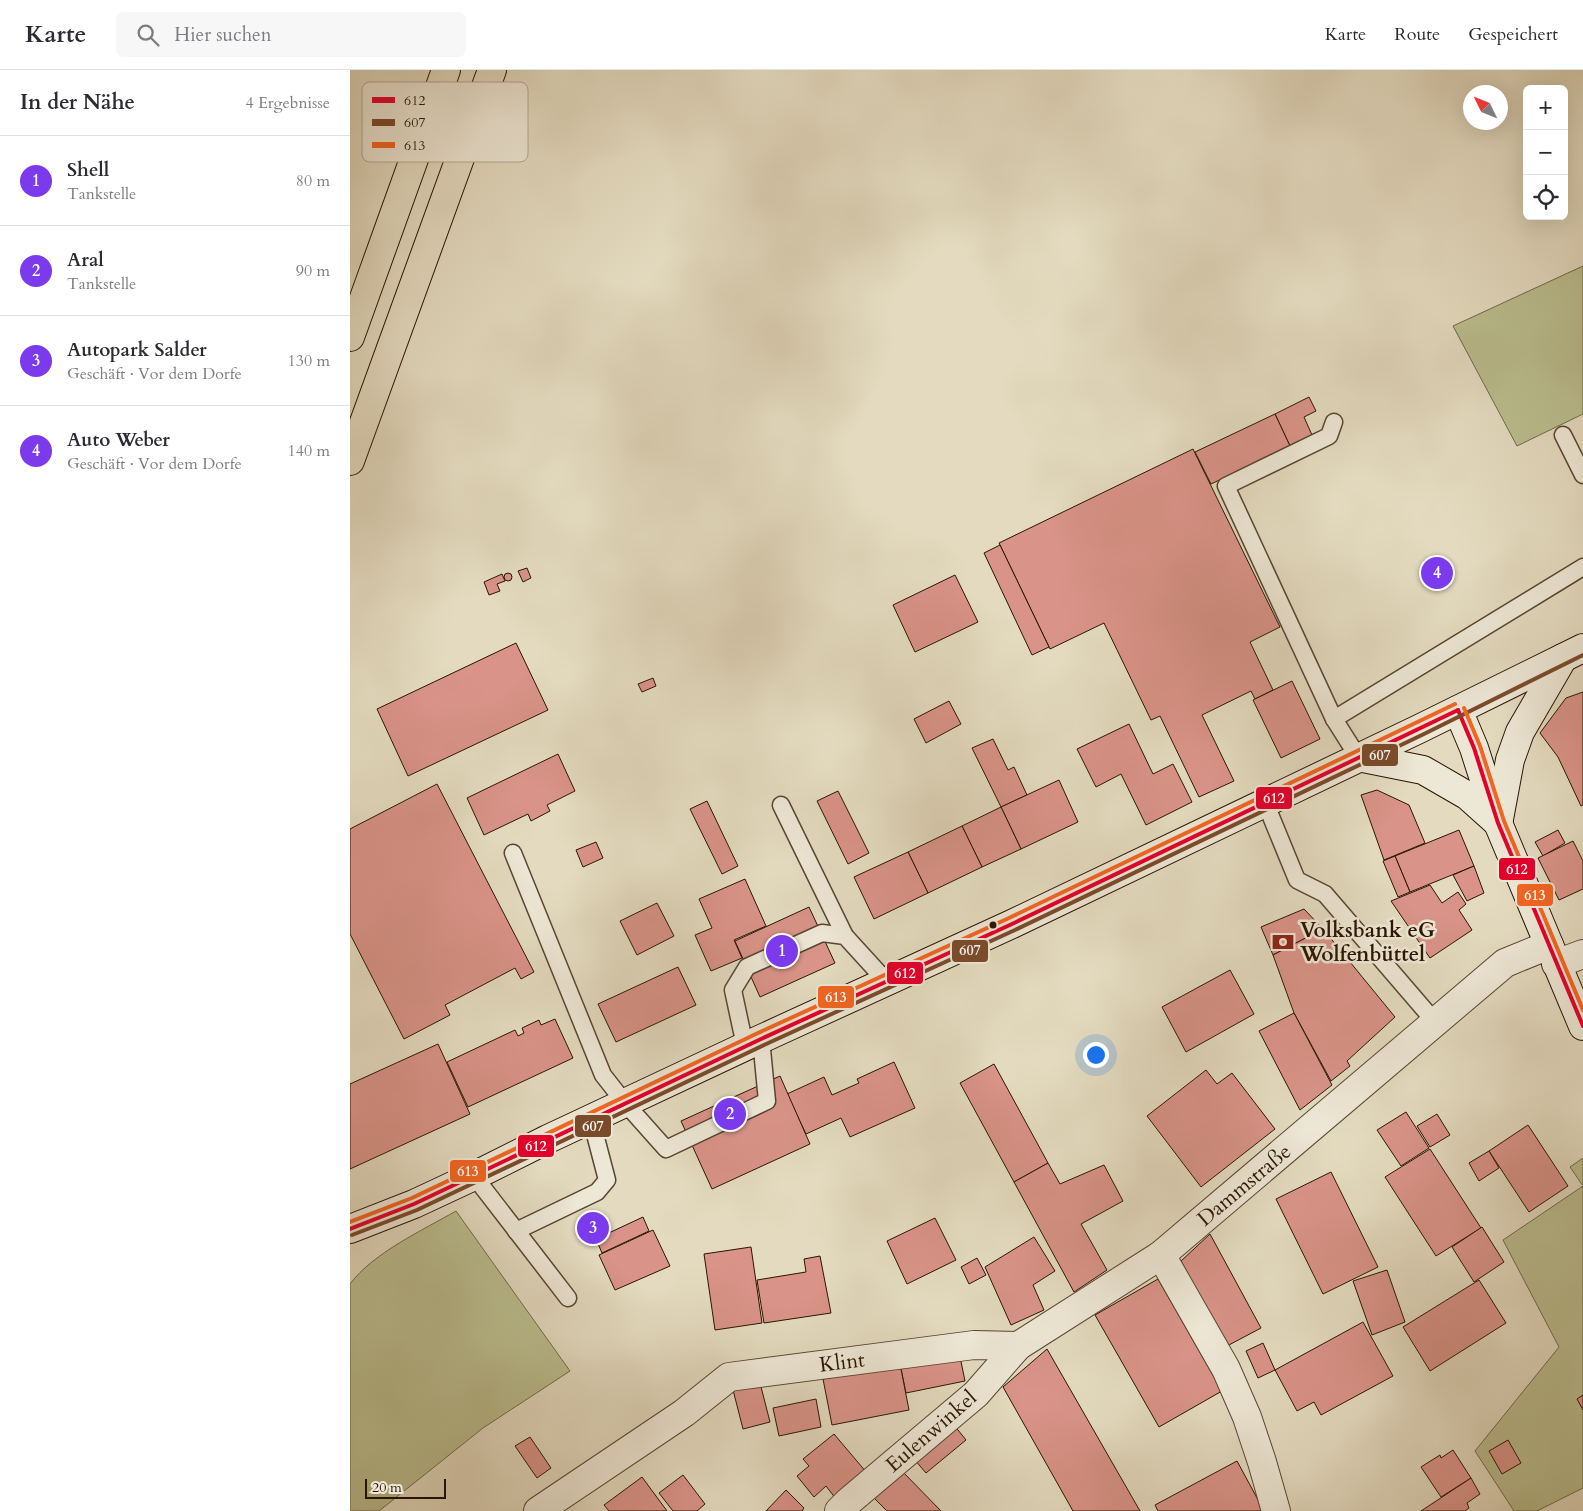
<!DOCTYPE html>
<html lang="de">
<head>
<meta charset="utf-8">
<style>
	:root { --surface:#fff; --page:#f7f7f7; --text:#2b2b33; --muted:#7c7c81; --line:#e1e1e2; --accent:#7c3aed }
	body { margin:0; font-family:Cardo,serif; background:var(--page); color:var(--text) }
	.controls { position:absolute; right:15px; top:15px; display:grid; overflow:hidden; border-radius:8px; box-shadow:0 5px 20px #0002 }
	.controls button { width:45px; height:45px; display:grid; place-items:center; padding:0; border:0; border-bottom:1px solid var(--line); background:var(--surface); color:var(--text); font:25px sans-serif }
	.compass { position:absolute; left:1113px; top:15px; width:45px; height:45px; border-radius:50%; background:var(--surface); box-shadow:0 5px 20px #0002; rotate:313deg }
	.scale { position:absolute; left:15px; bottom:12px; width:81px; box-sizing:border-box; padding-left:5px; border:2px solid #2a1502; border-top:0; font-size:14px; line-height:18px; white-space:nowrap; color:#2a1502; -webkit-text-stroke:4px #ede7d5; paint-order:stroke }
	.you { position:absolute; left:745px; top:984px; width:18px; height:18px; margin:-12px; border:4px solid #fff; border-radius:50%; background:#1a73e8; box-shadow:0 0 0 8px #1a73e833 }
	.badge { display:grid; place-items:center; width:32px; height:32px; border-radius:50%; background:var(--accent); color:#fff; font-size:16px; font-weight:700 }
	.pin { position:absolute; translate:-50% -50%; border:2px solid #fff; box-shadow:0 1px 5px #0006 }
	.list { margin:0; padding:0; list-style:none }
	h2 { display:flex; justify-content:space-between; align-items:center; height:65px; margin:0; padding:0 20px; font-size:21px }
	h2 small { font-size:16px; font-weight:400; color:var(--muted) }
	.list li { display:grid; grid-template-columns:32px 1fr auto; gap:15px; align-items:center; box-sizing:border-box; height:90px; padding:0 20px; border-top:1px solid var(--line) }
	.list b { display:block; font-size:19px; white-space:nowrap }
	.list p { margin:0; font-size:16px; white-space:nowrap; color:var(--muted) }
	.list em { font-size:16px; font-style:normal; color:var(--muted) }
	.icon { flex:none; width:28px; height:28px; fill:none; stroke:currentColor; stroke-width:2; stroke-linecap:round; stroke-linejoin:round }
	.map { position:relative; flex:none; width:1233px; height:1441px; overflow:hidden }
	header { display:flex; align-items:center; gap:30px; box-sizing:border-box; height:70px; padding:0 25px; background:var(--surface); border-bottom:1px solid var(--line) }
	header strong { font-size:24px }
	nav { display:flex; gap:28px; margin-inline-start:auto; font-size:18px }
	.search { width:350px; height:45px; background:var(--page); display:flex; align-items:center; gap:12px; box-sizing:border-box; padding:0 18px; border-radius:8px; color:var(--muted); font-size:19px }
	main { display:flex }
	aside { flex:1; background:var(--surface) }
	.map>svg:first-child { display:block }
</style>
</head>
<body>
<header>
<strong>Karte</strong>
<div class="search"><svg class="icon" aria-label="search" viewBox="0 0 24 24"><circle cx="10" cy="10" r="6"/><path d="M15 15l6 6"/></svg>Hier suchen</div>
<nav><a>Karte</a><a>Route</a><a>Gespeichert</a></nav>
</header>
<main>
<aside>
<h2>In der Nähe<small>4 Ergebnisse</small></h2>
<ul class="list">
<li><span class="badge">1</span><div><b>Shell</b><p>Tankstelle</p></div><em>80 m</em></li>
<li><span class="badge">2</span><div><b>Aral</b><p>Tankstelle</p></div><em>90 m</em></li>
<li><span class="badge">3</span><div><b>Autopark Salder</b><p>Geschäft · Vor dem Dorfe</p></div><em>130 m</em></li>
<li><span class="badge">4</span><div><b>Auto Weber</b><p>Geschäft · Vor dem Dorfe</p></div><em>140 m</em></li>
</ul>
</aside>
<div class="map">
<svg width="1233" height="1441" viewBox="0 0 1233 1441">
	<rect width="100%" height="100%" fill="#e3dabf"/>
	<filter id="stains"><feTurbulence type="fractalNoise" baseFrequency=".004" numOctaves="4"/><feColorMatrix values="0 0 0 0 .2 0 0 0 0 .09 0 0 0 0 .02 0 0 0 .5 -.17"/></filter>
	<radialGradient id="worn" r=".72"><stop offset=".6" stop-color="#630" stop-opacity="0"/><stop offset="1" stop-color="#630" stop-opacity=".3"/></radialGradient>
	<g fill="#babd8e" stroke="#726948">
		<path d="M 1233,196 L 1233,344 L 1167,376 L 1103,256 Z"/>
		<path d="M 1233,1088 L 1233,1116 L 1220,1097 Z"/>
		<path d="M 1233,1116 L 1233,1418 L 1187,1441 L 1164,1441 L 1125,1381 L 1209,1277 L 1153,1170 Z"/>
		<path d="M 106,1141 L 220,1301 L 133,1358 L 29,1441 L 0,1441 L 0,1214 C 23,1183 73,1160 106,1141 Z"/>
	</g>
	<g fill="#d99388" stroke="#2a1502">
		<path d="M 959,327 L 966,341 L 954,347 L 962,365 L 940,376 L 925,344 Z"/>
		<path d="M 925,344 L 940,376 L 861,414 L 845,382 Z"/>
		<path d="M 843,379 L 930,557 L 900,572 L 923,620 L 905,629 L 901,621 L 852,645 L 884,711 L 849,727 L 810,646 L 801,650 L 754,553 L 700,579 L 649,473 Z"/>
		<path d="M 650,475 L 699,577 L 682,585 L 634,483 Z"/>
		<path d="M 177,498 L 181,508 L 173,512 L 168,501 Z"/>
		<circle cx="158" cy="507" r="4"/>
		<path d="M 152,504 L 155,511 L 147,514 L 150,521 L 139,525 L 134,512 Z"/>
		<path d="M 605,505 L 628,552 L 565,582 L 543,535 Z"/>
		<path d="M 166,573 L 198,640 L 58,706 L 27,639 Z"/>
		<path d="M 303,608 L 306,616 L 292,622 L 288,614 Z"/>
		<path d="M 942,611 L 970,669 L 931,688 L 903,630 Z"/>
		<path d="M 1233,622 L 1233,735 L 1231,736 L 1208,687 L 1190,663 L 1216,628 Z"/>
		<path d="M 599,631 L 611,654 L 576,673 L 564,649 Z"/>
		<path d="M 779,654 L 803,704 L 823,694 L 842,732 L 796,755 L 771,704 L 746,717 L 727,679 Z"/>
		<path d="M 643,669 L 658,700 L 664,697 L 677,725 L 651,737 L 622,678 Z"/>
		<path d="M 208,684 L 225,721 L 197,735 L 200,741 L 181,751 L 178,744 L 134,765 L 117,728 Z"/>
		<path d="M 709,710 L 728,752 L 671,779 L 651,737 Z"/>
		<path d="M 87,714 L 184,902 L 171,909 L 165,898 L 95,935 L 100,945 L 54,969 L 0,864 L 0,759 Z"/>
		<path d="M 1027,720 L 1059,735 L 1075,773 L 1034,790 L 1011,725 Z"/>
		<path d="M 488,721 L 519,783 L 498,794 L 467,731 Z"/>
		<path d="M 357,731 L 388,796 L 372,804 L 340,739 Z"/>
		<path d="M 651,737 L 671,779 L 632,797 L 612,756 Z"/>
		<path d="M 612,756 L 632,797 L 578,823 L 558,782 Z"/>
		<path d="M 1109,760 L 1124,796 L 1060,822 L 1045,786 Z"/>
		<path d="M 1208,760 L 1215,773 L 1193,786 L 1185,772 Z"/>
		<path d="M 1223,771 L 1233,791 L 1233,819 L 1209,830 L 1188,788 Z"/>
		<path d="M 246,772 L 253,788 L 233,797 L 226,780 Z"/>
		<path d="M 558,782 L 578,823 L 524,849 L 504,807 Z"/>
		<path d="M 1045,786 L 1060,822 L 1048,827 L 1033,791 Z"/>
		<path d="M 1124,796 L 1134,823 L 1117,831 L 1103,805 Z"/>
		<path d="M 395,809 L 416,856 L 384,870 L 392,888 L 361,901 L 345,865 L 362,858 L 349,829 Z"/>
		<path d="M 1080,815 L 1092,833 L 1108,822 L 1116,834 L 1109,840 L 1122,860 L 1080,888 L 1041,831 Z"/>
		<path d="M 307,833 L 324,866 L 287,885 L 270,851 Z"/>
		<path d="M 459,837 L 485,893 L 410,927 L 385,871 Z"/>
		<path d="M 954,839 L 973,859 L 923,885 L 911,857 Z"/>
		<path d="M 973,859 L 1045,947 L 997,991 L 1000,996 L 981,1011 L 944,943 L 923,885 Z"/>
		<path d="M 328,897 L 346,935 L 266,972 L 248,934 Z"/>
		<path d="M 880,900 L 904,944 L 836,982 L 812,937 Z"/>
		<path d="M 944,943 L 982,1015 L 950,1040 L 909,961 Z"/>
		<path d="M 205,949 L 223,988 L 118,1037 L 97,992 L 165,960 L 168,966 L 174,963 L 172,958 L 189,950 L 191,955 Z"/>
		<path d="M 88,974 L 120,1044 L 0,1099 L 0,1014 Z"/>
		<path d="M 544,992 L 565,1038 L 500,1067 L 491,1048 L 456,1064 L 437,1024 L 474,1007 L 482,1025 L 509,1013 L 507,1009 Z"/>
		<path d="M 644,994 L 698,1093 L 664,1112 L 610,1013 Z"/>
		<path d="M 856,1000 L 867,1014 L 882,1003 L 925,1059 L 851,1117 L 797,1046 Z"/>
		<path d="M 430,1006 L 460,1074 L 362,1119 L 331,1051 Z"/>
		<path d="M 1056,1042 L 1079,1078 L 1051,1096 L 1027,1060 Z"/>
		<path d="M 1087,1044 L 1100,1065 L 1080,1077 L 1067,1056 Z"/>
		<path d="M 1178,1055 L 1218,1116 L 1179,1142 L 1139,1081 Z"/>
		<path d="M 1080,1079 L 1131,1158 L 1086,1186 L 1035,1107 Z"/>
		<path d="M 1139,1081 L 1149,1098 L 1129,1111 L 1119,1093 Z"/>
		<path d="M 698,1093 L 710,1114 L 754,1095 L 773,1131 L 731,1154 L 757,1200 L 724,1222 L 664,1112 Z"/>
		<path d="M 981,1102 L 1028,1197 L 973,1224 L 926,1129 Z"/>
		<path d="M 293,1147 L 299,1161 L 252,1183 L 246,1169 Z"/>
		<path d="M 585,1148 L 606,1190 L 557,1214 L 537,1171 Z"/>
		<path d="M 1132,1157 L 1154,1192 L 1124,1212 L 1102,1177 Z"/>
		<path d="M 303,1160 L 320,1196 L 265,1220 L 249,1185 Z"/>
		<path d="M 860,1164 L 911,1258 L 877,1276 L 831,1191 Z"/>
		<path d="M 684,1167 L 705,1201 L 683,1215 L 694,1240 L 661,1255 L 635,1197 Z"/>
		<path d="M 401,1177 L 412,1253 L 365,1260 L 354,1184 Z"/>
		<path d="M 470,1186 L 481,1243 L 414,1253 L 407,1210 L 456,1202 L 454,1189 Z"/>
		<path d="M 627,1188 L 636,1205 L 619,1214 L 611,1197 Z"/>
		<path d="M 1037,1200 L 1055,1252 L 1022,1265 L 1003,1211 Z"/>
		<path d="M 808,1209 L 872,1321 L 809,1357 L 745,1245 Z"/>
		<path d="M 1129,1210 L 1156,1253 L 1080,1301 L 1053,1257 Z"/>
		<path d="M 1013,1252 L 1043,1306 L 971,1345 L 964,1332 L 947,1341 L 925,1300 Z"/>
		<path d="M 913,1273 L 925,1300 L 908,1308 L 896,1281 Z"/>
		<path d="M 697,1279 L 790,1441 L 723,1441 L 653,1317 Z"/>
		<path d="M 609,1282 L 615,1311 L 556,1323 L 550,1294 Z"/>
		<path d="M 550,1294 L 559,1340 L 482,1355 L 473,1309 Z"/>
		<path d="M 409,1309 L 420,1352 L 393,1359 L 382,1316 Z"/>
		<path d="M 1233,1325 L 1233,1340 L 1227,1329 Z"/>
		<path d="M 466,1329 L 471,1357 L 429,1366 L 423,1338 Z"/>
		<path d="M 604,1355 L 616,1370 L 576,1403 L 564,1389 Z"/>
		<path d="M 484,1364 L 517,1403 L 486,1429 L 476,1416 L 464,1427 L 447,1406 L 459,1396 L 453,1389 Z"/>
		<path d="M 180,1367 L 201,1398 L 187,1408 L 165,1376 Z"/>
		<path d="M 1158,1370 L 1171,1393 L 1152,1404 L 1139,1381 Z"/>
		<path d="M 1103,1380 L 1121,1408 L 1091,1427 L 1071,1397 L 1090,1385 L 1091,1388 Z"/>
		<path d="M 887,1391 L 913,1439 L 909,1441 L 808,1441 L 805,1435 Z"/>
		<path d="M 551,1400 L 591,1441 L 537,1441 L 523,1427 Z"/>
		<path d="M 333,1405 L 355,1434 L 347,1441 L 323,1441 L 309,1423 Z"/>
		<path d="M 292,1407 L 317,1441 L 259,1441 L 254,1435 Z"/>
		<path d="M 1121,1408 L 1130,1424 L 1117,1433 L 1119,1438 L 1115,1441 L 1071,1441 Z"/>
		<path d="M 436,1420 L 454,1438 L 452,1441 L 416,1441 Z"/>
	</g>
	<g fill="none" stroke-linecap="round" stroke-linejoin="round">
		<g stroke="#584631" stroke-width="19">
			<g id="service">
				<path d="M 984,352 L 979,366 L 876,416 L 984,649 L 1008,687"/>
				<path d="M 1213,365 L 1233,405"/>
				<path d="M 984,649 L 1233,497"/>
				<path d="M 915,732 L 947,810 L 975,824 L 1085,952"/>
				<path d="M 431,735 L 495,866"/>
				<path d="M 163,783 L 253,1005 L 275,1033 L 316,1079 L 417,1031 L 411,969"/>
				<path d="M 395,976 L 383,920 L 397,897 L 472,863 L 495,866 L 536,911"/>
				<path d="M 124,1106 L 218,1228"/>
				<path d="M 166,1161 L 247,1122 L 257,1110 L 241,1049"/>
			</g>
		</g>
		<g stroke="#584631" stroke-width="30">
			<g id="minor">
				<path d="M 1206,894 L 1233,884"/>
				<path d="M 811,1185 L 876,1299 L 897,1347 L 912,1392 L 926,1441"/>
				<path d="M 188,1441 L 334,1343 L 379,1307 L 624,1275 L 668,1276 L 811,1185 L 1155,893 L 1199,875"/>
				<path d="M 489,1441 L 498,1432 L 626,1324 L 668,1276"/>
			</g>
		</g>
		<g stroke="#2a1502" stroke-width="30">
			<g id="secondary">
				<path d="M 1108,640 L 1124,678 L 1148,753 L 1233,956"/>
				<path d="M 1008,687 L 1073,700 L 1118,726 L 1147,752"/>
				<path d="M 1149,749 L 1160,690 L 1170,662 L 1213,588"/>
				<path d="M 0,1159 L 64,1134 L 124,1106 L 198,1069 L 411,969 L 662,854 L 1071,658 L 1233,578"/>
			</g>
		</g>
		<g stroke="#2a1502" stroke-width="30">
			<g id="motorway">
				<path d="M 0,267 L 96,0"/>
				<path d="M 0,391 L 142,0"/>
			</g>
		</g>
		<use href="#service" stroke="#ede7d5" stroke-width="16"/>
		<use href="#minor" stroke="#ede7d5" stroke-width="28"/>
		<use href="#secondary" stroke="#ede7d5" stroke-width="28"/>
		<use href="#motorway" stroke="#e3dabf" stroke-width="28"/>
		<g stroke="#ede7d5" stroke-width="8">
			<g id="bus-1">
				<path d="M 1108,640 L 1124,678 L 1148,753 L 1233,956"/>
				<path d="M 0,1159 L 64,1134 L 411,969 L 662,854 L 1108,640"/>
			</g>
		</g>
		<g stroke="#ede7d5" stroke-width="8">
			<path id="bus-2" d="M 2,1165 L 67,1140 L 414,975 L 665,860 L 1074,664 L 1233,585"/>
		</g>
		<g stroke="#ede7d5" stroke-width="8">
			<g id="bus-3">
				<path d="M 1114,638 L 1130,676 L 1154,751 L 1233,940"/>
				<path d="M 0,1152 L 62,1128 L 408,963 L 659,848 L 1105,634"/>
			</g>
		</g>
		<use href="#bus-1" stroke="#e4002b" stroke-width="4"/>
		<use href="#bus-2" stroke="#7a4b2a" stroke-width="4"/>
		<use href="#bus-3" stroke="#f26522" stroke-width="4"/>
	</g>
	<defs>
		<g id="bank-bare" transform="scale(1.725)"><path d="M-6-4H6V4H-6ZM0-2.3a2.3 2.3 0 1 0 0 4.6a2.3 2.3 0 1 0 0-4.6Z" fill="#8f2418" stroke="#ede7d5" stroke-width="2.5" paint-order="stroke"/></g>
	</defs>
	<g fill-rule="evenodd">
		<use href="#bank-bare" x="933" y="872"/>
	</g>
	<circle fill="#2a1502" stroke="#ede7d5" stroke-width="2" cx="643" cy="855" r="4.5"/>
	<g text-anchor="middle" stroke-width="5" stroke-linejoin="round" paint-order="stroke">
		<g font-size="21" font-weight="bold" fill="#2a1502" stroke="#ede7d5" text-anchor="start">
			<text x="950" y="867">Volksbank eG<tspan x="950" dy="24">Wolfenbüttel</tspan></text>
		</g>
		<g font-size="21" fill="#2a1502" stroke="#ede7d5">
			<text transform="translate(894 1115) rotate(-40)" y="7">Dammstraße</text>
			<text transform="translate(492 1292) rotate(-7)" y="7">Klint</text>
			<text transform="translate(581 1361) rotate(-41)" y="7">Eulenwinkel</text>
		</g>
	</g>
	<rect x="12" y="12" width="166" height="80" rx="8" fill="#ede7d5" stroke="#b2a896" stroke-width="1"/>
	<rect x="22" y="27" width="23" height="6" fill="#e4002b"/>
	<rect x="22" y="49" width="23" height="7" fill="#7a4b2a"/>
	<rect x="22" y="72" width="23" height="6" fill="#f26522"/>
	<g font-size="14" fill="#2a1502">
		<text x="54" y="35">612</text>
		<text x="54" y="57">607</text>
		<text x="54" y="80">613</text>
	</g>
	<g stroke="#ede7d5" stroke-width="2">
		<rect x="1011" y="673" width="38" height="24" rx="5" fill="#7a4b2a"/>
		<rect x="905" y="716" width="38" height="24" rx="5" fill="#e4002b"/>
		<rect x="1148" y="787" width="38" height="24" rx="5" fill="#e4002b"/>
		<rect x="1166" y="813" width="38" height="24" rx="5" fill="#f26522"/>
		<rect x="601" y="869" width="38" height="24" rx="5" fill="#7a4b2a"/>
		<rect x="536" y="891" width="38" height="24" rx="5" fill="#e4002b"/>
		<rect x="467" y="915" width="38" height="24" rx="5" fill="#f26522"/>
		<rect x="224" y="1044" width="38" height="24" rx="5" fill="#7a4b2a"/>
		<rect x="167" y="1064" width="38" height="24" rx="5" fill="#e4002b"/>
		<rect x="99" y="1089" width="38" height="24" rx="5" fill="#f26522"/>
	</g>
	<g font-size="14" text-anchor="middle" font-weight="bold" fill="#fff">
		<text x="1030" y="690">607</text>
		<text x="924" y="733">612</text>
		<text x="1167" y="804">612</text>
		<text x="1185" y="830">613</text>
		<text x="620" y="885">607</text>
		<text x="555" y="908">612</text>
		<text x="486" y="932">613</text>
		<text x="243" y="1061">607</text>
		<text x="186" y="1081">612</text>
		<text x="118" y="1106">613</text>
	</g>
	<rect width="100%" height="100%" filter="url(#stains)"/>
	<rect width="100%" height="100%" fill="url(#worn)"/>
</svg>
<div class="controls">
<button>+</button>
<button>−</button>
<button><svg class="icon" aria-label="locate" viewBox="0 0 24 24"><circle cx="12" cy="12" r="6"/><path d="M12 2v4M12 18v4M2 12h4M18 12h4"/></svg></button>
</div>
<svg class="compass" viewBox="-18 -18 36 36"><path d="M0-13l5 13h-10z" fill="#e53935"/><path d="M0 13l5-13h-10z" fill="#7c7c81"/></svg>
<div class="scale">20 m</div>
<div class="you"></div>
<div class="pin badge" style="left:432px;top:881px">1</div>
<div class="pin badge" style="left:380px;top:1044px">2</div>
<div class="pin badge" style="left:243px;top:1158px">3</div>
<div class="pin badge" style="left:1087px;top:503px">4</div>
</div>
</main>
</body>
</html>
